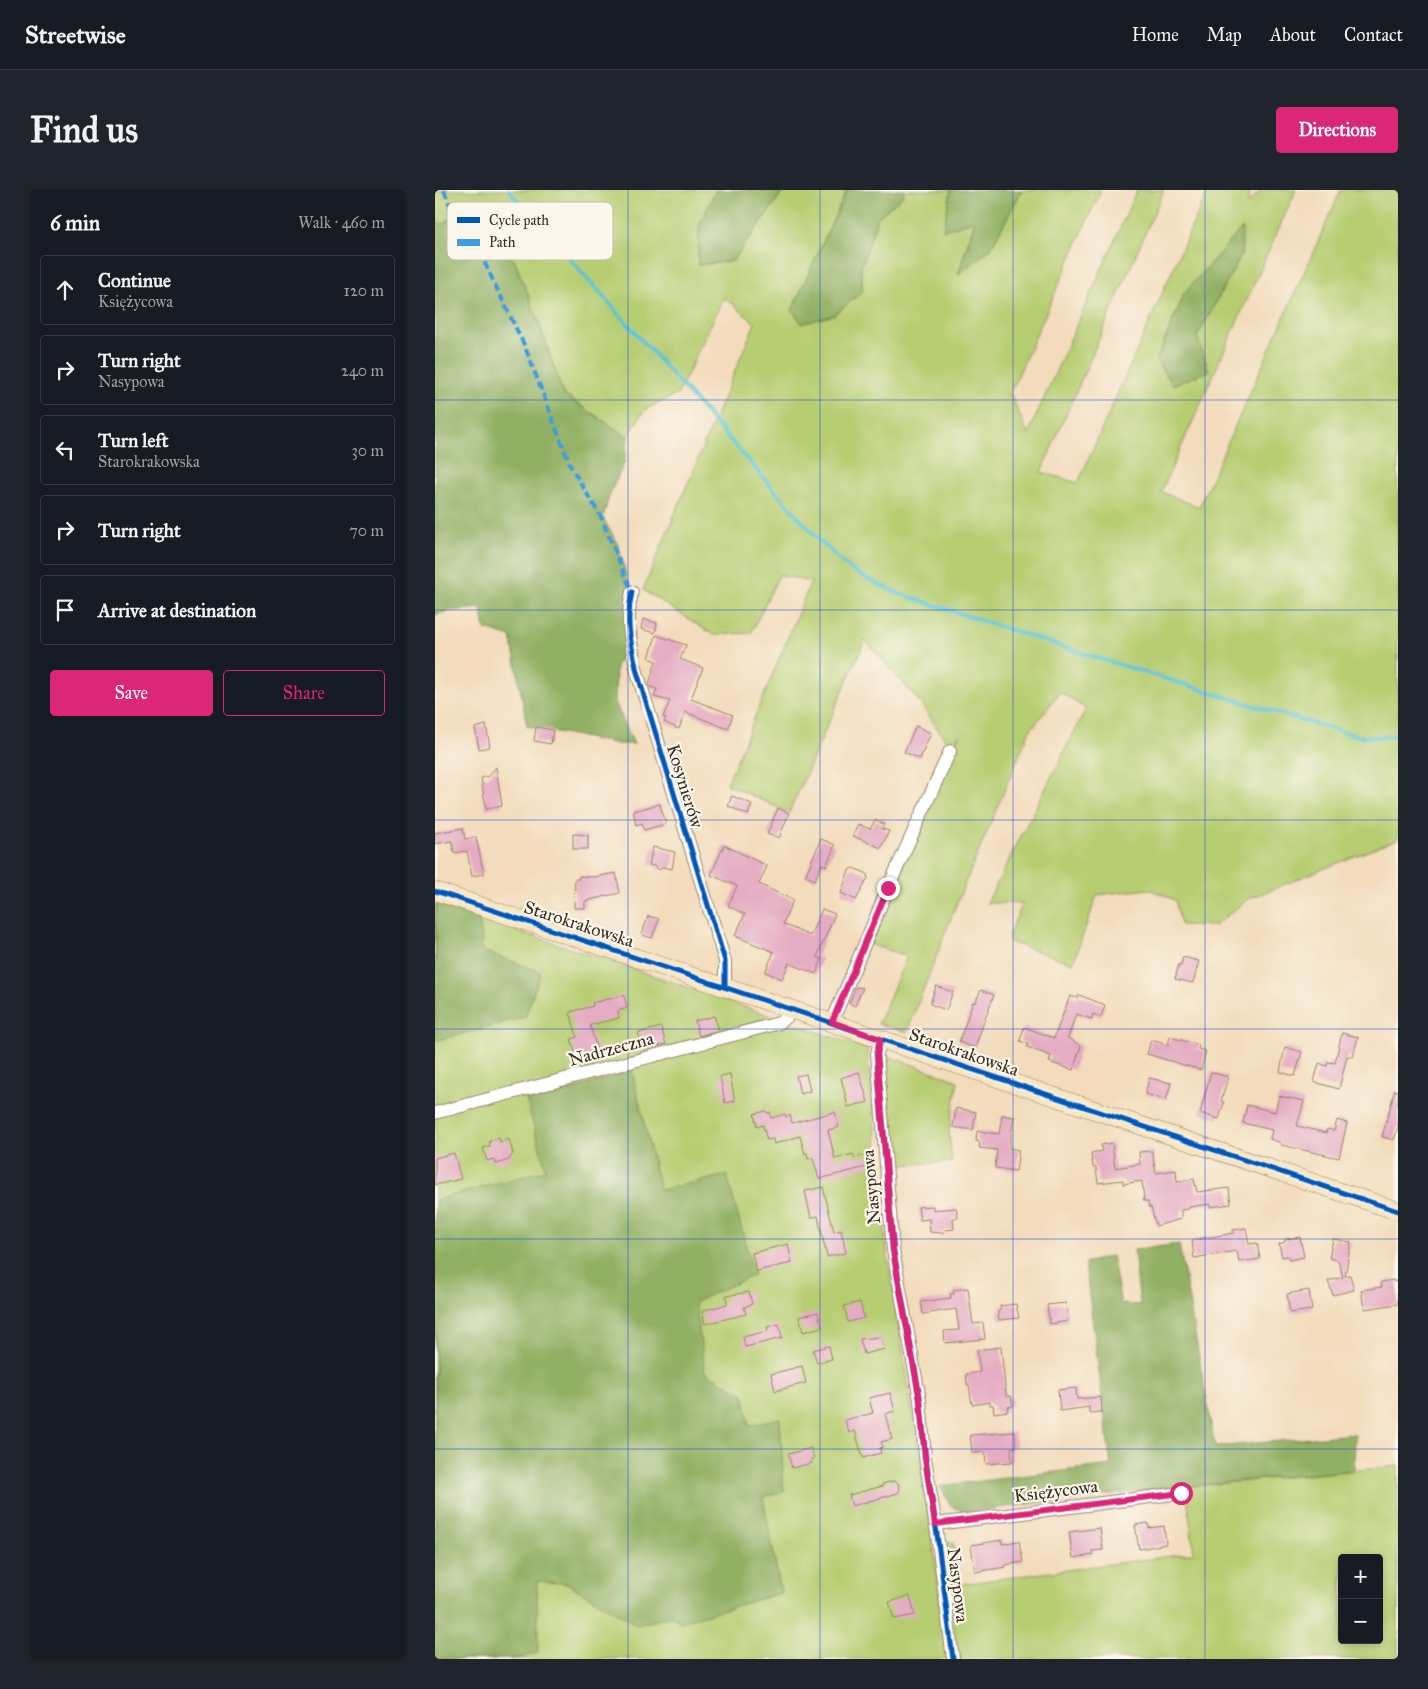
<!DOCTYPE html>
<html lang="en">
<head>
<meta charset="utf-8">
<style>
	:root { --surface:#171b24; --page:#20242c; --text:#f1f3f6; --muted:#9ea1a6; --line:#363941; --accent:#db2777 }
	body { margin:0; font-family:"IM FELL Great Primer",serif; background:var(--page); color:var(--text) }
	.controls { position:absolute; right:15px; bottom:15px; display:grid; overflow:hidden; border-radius:5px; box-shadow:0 2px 8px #0003 }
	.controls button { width:45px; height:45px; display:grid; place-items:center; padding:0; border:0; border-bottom:1px solid var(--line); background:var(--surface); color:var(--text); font:25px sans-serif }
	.stop { position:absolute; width:15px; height:15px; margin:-11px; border:4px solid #db2777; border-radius:50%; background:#fff }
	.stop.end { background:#db2777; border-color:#fff; box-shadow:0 1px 5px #0008 }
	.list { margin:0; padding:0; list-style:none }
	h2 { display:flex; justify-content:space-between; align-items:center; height:65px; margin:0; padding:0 20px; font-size:21px }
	h2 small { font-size:16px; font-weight:400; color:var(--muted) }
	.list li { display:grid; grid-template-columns:32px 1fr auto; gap:15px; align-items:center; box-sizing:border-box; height:70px; margin:0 10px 10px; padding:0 10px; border:1px solid var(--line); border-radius:5px }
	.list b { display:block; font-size:19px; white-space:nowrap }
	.list p { margin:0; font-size:16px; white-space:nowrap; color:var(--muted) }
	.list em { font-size:16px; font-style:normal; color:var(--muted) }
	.actions { display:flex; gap:10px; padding:15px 20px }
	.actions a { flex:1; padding:11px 0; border:1px solid var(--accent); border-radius:5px; text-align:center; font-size:18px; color:var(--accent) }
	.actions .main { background:var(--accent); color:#fff }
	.icon { flex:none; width:28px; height:28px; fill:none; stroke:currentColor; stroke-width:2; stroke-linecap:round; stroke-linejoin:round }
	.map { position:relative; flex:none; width:963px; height:1469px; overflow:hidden; border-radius:5px }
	header { display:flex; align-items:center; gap:30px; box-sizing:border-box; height:70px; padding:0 25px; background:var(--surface); border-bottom:1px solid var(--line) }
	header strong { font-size:24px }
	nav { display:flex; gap:28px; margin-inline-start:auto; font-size:18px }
	.intro { display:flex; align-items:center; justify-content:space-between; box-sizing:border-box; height:120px; padding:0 30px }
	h1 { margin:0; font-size:35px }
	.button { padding:12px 22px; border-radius:5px; background:var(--accent); color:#fff; font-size:18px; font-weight:700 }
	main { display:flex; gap:30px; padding:0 30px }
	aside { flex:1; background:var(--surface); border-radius:5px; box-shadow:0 2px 8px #0003 }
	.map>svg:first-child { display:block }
</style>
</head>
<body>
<header>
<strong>Streetwise</strong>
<nav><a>Home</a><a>Map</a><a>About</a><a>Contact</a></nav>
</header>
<div class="intro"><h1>Find us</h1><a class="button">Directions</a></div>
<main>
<aside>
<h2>6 min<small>Walk · 460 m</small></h2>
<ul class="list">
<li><svg class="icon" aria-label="ahead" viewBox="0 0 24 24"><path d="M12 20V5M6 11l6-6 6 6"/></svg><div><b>Continue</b><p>Księżycowa</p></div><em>120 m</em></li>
<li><svg class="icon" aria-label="right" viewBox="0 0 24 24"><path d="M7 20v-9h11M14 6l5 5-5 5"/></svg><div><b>Turn right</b><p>Nasypowa</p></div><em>240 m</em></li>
<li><svg class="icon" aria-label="left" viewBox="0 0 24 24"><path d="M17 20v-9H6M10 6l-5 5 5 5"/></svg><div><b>Turn left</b><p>Starokrakowska</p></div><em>30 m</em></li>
<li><svg class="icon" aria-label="right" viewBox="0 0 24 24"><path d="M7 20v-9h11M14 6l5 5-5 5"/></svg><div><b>Turn right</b></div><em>70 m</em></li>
<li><svg class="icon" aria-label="arrive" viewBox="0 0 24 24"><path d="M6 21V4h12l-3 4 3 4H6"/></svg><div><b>Arrive at destination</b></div></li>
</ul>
<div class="actions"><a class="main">Save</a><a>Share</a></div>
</aside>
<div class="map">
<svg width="963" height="1469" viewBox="0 0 963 1469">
	<rect width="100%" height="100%" fill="#fbf7ec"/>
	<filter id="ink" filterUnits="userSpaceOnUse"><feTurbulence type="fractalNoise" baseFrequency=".02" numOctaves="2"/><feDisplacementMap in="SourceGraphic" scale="10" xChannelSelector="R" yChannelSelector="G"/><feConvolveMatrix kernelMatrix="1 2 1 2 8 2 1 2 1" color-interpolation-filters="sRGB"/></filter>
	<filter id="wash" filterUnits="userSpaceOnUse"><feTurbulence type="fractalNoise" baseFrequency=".0096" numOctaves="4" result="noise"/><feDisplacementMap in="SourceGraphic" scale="20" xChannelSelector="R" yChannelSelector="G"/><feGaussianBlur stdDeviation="1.12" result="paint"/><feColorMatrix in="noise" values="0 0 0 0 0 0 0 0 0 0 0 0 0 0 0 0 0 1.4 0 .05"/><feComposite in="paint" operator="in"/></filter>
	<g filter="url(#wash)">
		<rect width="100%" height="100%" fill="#f3dbbb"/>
		<g fill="#b7cd72" stroke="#797c48" fill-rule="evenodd">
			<path d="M 0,0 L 281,0 L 264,36 L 263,75 L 298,71 L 349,0 L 412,0 L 357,120 L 428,101 L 426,78 L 442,28 L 468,6 L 469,0 L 516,0 L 509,40 L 540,30 L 523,84 L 556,58 L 587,0 L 666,0 L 575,203 L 593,244 L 702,0 L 729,0 L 606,282 L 643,293 L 773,0 L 815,0 L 813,14 L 826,0 L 861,0 L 726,302 L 764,317 L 906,0 L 962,0 L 963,7 L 963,649 L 813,709 L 779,736 L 746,735 L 740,710 L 714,699 L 662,705 L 638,773 L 575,752 L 574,744 L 588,713 L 552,713 L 651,519 L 625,502 L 594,542 L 523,710 L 472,842 L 443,834 L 472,766 L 433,754 L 525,544 L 515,557 L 483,510 L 430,450 L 354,623 L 292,594 L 376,392 L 344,385 L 316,443 L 279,445 L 208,400 L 320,133 L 289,107 L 243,204 L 209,220 L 193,247 L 128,204 L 103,129 L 79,70 L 44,33 L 23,24 L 6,35 L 0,27 ZM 806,39 L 784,107 L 762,147 L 721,171 L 750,102 Z"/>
			<path d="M 0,714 L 208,782 L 432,859 L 452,1063 L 494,1323 L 513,1469 L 0,1469 Z"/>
			<path d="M 456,867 L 523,891 L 514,942 L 517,972 L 459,975 L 450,909 L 448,872 Z"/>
			<path d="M 963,1276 L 963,1469 L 523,1469 L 509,1353 L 518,1352 L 525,1394 L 759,1363 L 751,1297 ZM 907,1368 L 944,1368 L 944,1450 L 907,1450 Z"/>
		</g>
		<g fill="#91b064" stroke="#666d41">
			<path d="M 281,0 L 349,0 L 298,71 L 263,75 L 264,36 Z"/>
			<path d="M 412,0 L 469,0 L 468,6 L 442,28 L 426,78 L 428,101 L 399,125 L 367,134 L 357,120 Z"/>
			<path d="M 516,0 L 587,0 L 556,58 L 523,85 L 540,31 L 508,40 Z"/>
			<path d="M 23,24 L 44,33 L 79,70 L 103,129 L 128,204 L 193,247 L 189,273 L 174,306 L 168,328 L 182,352 L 199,413 L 198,453 L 181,475 L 180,512 L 199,554 L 183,554 L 92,536 L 76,447 L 50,439 L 46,418 L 13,421 L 0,425 L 0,27 L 6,35 Z"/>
			<path d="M 807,38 L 807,64 L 762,147 L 774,181 L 738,195 L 721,171 L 750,102 Z"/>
			<path d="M 1,714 L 44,727 L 48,761 L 106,782 L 90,827 L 0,851 Z"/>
			<path d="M 197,881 L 225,1000 L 292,985 L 319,1085 L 260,1112 L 270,1182 L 309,1204 L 314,1236 L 345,1228 L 349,1302 L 328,1307 L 346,1403 L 245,1432 L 237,1426 L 202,1435 L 133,1394 L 102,1391 L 103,1463 L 79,1469 L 0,1469 L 0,1010 L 111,980 L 90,905 L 124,904 Z"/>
			<path d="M 744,1054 L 780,1257 L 920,1244 L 919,1280 L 712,1300 L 529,1322 L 516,1316 L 505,1296 L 676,1275 L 650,1073 L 677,1066 L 686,1114 L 705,1115 L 699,1060 Z"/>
		</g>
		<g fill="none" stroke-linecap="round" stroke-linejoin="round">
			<path stroke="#58c4d2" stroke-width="4" d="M 74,0 L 365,329 C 381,346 397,365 416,379 C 431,390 448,396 465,404 L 653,465 L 876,533 L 927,547 L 963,546"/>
		</g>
		<g id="blocks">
			<g fill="#e5acc3">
				<path d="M 208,429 L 222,433 L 220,443 L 206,439 Z"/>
				<path d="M 221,445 L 251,455 L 245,469 L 268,478 L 256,509 L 298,525 L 293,539 L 250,522 L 244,539 L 229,532 L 231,528 L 228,527 L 235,511 L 219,507 L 222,499 L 215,497 L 214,494 L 221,471 L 214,468 Z"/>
				<path d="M 51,535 L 55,557 L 44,559 L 40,538 Z"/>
				<path d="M 481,536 L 496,543 L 485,569 L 469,562 Z"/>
				<path d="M 101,537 L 118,540 L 116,554 L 99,551 Z"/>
				<path d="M 61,577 L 67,616 L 51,619 L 46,588 L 54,586 Z"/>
				<path d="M 297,606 L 317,614 L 313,625 L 293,616 Z"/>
				<path d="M 225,614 L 231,634 L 209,640 L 207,633 L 201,635 L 198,621 Z"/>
				<path d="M 343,618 L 354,623 L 344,648 L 332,644 Z"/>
				<path d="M 440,630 L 449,634 L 447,639 L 454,641 L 446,658 L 418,646 L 423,634 L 435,639 Z"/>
				<path d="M 28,638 L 30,649 L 41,647 L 49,684 L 37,686 L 32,661 L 19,663 L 17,651 L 0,654 L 0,643 Z"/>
				<path d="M 138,644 L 153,645 L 153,659 L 138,659 Z"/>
				<path d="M 386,649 L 400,655 L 391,676 L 387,674 L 380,690 L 370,686 Z"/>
				<path d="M 289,655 L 332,676 L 324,694 L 358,710 L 348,734 L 375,746 L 387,719 L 400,724 L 382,767 L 387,769 L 381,784 L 354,773 L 347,789 L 330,782 L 339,762 L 300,746 L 310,724 L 293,716 L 302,696 L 276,685 Z"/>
				<path d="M 218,657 L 240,662 L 237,679 L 228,677 L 224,680 L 220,676 L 214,675 Z"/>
				<path d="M 418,678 L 431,683 L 433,688 L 421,710 L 406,703 L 414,680 Z"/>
				<path d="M 181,683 L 185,703 L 150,711 L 150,718 L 139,718 L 140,689 L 144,689 L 144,686 L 159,687 Z"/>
				<path d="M 213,726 L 224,729 L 217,748 L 207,745 Z"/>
				<path d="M 748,767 L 764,771 L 758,793 L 740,789 L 744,774 L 746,775 Z"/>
				<path d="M 501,796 L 518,802 L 511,820 L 495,814 Z"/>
				<path d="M 421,797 L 428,798 L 420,816 L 414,813 Z"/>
				<path d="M 546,800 L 559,805 L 549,831 L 540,858 L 524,852 L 538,812 L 540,813 Z"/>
				<path d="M 189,805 L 192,818 L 183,821 L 184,828 L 155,835 L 162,860 L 158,861 L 159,864 L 142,869 L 136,849 L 142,847 L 135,822 L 158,816 L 157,813 Z"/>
				<path d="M 644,805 L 670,815 L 666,827 L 658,824 L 657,829 L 641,824 L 633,848 L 646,856 L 638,880 L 614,872 L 616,866 L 592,857 L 593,854 L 585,851 L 589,837 L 619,848 L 635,806 L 642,808 Z"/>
				<path d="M 279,826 L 284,840 L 264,846 L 260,831 Z"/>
				<path d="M 226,837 L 231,854 L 208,859 L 203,843 Z"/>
				<path d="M 907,843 L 923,847 L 918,867 L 912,866 L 904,899 L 879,892 L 884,873 L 892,876 L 893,872 L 900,873 Z"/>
				<path d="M 735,847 L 764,855 L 763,859 L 771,861 L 766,880 L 712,864 L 716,850 L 733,855 Z"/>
				<path d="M 850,857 L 867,862 L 860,886 L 845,882 Z"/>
				<path d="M 424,882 L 433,912 L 413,917 L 406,888 Z"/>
				<path d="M 776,882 L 793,887 L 786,911 L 789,912 L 784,929 L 765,923 Z"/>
				<path d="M 295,884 L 300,911 L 290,913 L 285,886 Z"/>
				<path d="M 371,884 L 375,901 L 365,904 L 361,886 Z"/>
				<path d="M 714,888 L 736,893 L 731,910 L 710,904 Z"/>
				<path d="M 960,900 L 963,901 L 963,937 L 959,950 L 947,947 Z"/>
				<path d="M 844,906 L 869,911 L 862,936 L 891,943 L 892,939 L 899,941 L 902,930 L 912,933 L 904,968 L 846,955 L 846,953 L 835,949 L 837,940 L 808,933 L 812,915 L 840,922 Z"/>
				<path d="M 521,918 L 541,922 L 538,940 L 518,937 Z"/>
				<path d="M 331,921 L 332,923 L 335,922 L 336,928 L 350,924 L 351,927 L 355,925 L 357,933 L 400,922 L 404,937 L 393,940 L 400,969 L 418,964 L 419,968 L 432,965 L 435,976 L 384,989 L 378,968 L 373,969 L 372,963 L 370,964 L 365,946 L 339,954 L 338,949 L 332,950 L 328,935 L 322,937 L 319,924 Z"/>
				<path d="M 567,925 L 579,927 L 574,958 L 584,960 L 581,981 L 560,978 L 562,960 L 544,958 L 545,952 L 541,951 L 542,941 L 564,944 Z"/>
				<path d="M 64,948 L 65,952 L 74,949 L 78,963 L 74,970 L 61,974 L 59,969 L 52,971 L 48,958 L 55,956 L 54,951 Z"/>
				<path d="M 677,953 L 680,978 L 705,974 L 704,962 L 717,961 L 721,983 L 741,980 L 742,992 L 759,989 L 762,1002 L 794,998 L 796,1014 L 775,1017 L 775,1014 L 754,1017 L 754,1019 L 746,1020 L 746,1029 L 721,1036 L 716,1017 L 714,1017 L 713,1011 L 709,1011 L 707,991 L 688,994 L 688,990 L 663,993 L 661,977 L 658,977 L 656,963 L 667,961 L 666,955 Z"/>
				<path d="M 19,963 L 26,989 L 0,995 L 0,968 Z"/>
				<path d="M 388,997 L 399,1042 L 406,1040 L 411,1063 L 392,1067 L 383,1026 L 376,1028 L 370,1001 Z"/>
				<path d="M 498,1016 L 498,1020 L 521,1018 L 523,1028 L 518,1028 L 519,1039 L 511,1040 L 507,1043 L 495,1042 L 494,1029 L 485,1030 L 483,1017 Z"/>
				<path d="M 811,1038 L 814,1054 L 822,1053 L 825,1069 L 804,1072 L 802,1061 L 759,1068 L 757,1050 L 799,1043 L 798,1040 Z"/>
				<path d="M 865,1047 L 869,1067 L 854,1070 L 853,1066 L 847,1067 L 844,1054 L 850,1052 L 850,1049 Z"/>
				<path d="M 898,1049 L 916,1052 L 910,1086 L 915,1085 L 919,1100 L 898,1105 L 893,1091 L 908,1087 L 903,1070 L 894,1068 Z"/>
				<path d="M 353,1054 L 357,1073 L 321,1081 L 317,1063 Z"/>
				<path d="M 959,1090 L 959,1092 L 963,1091 L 963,1114 L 929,1119 L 926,1100 L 947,1097 L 946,1092 Z"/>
				<path d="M 533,1098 L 538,1134 L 548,1133 L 550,1149 L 510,1153 L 509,1141 L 524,1140 L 521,1119 L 488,1124 L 486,1112 L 516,1108 L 515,1104 L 519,1104 L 518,1100 Z"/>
				<path d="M 874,1100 L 877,1120 L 855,1123 L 852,1104 Z"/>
				<path d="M 314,1102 L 317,1114 L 309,1117 L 311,1124 L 270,1134 L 267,1121 L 292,1114 L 291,1106 Z"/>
				<path d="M 425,1112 L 429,1128 L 413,1132 L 409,1116 Z"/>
				<path d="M 631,1113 L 633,1131 L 615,1134 L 612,1115 Z"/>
				<path d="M 581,1114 L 584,1128 L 564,1130 L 563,1122 L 566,1119 L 565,1116 Z"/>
				<path d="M 383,1122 L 387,1137 L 368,1142 L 364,1127 Z"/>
				<path d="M 344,1134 L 347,1148 L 310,1157 L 308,1147 L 333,1141 L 332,1137 Z"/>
				<path d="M 446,1147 L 449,1159 L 429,1164 L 425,1149 Z"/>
				<path d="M 394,1156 L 397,1169 L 382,1173 L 378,1160 Z"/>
				<path d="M 566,1157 L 571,1206 L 576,1206 L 578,1216 L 572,1217 L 573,1221 L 559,1223 L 558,1215 L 555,1215 L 555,1212 L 537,1215 L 534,1195 L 532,1195 L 531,1184 L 545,1182 L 542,1160 Z"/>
				<path d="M 367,1176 L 371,1193 L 340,1201 L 336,1184 Z"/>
				<path d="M 641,1198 L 642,1209 L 666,1207 L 667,1222 L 654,1223 L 654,1217 L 625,1221 L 623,1200 Z"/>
				<path d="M 455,1203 L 460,1221 L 450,1224 L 457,1249 L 446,1252 L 448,1257 L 445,1258 L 446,1263 L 428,1268 L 420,1241 L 414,1243 L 410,1230 L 438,1223 L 434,1208 Z"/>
				<path d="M 580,1242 L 581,1257 L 576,1258 L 577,1272 L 551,1274 L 550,1262 L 537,1263 L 535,1245 Z"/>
				<path d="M 376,1258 L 379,1269 L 376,1269 L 377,1273 L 357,1278 L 353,1264 Z"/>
				<path d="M 459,1291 L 463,1293 L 465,1299 L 463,1303 L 417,1316 L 414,1305 L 448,1296 L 447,1294 Z"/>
				<path d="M 713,1333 L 714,1338 L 729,1336 L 731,1354 L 704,1359 L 700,1335 Z"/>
				<path d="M 665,1338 L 668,1360 L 657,1361 L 658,1365 L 638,1368 L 634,1342 Z"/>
				<path d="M 567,1350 L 567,1354 L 584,1351 L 588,1372 L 570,1375 L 571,1377 L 540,1382 L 536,1355 Z"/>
				<path d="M 475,1406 L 480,1425 L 459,1429 L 454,1412 Z"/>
			</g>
		</g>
	</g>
	<g filter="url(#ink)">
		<use href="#blocks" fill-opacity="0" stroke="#97826c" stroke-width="1"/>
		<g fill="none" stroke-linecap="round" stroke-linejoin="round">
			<g stroke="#97826c" stroke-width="14">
				<g id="street">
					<path d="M 197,402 C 190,431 196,454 202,482 L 290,771 L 290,797"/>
					<path d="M 397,832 L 453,698 L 515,561"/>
					<path d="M 445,849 L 442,864 L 458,1060 L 485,1210 L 490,1267 L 502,1344 L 518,1469"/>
					<path d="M 0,923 L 344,833 L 352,827 L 356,819"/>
					<path d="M 501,1334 L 746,1303"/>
				</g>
			</g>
			<g stroke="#97826c" stroke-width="19">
				<path id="secondary" d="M 0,701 L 963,1021"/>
			</g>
			<use href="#street" stroke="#fff" stroke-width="12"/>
			<use href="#secondary" stroke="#f9e7c3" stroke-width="18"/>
			<path stroke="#3f9ce0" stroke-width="4" stroke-dasharray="8 4" stroke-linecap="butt" d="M 9,0 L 22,34 L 43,59 L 90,157 L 136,277 L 166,327 L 197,402"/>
			<g stroke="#fbf7ec" stroke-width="8">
				<g id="cycleway">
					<path d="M 197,402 C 190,431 196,454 202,482 L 290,771 L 290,797"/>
					<path d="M 0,701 L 963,1021"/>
					<path d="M 445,849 L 442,864 L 458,1060 L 485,1210 L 490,1267 L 502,1344 L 518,1469"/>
				</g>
			</g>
			<use href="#cycleway" stroke="#0057b8" stroke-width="5"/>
		</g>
	</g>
	<g fill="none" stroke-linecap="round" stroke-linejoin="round" filter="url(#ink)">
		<path stroke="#db2777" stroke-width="6" d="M 453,698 L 397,832 L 445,849 L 442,864 L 458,1060 L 485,1210 L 490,1267 L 500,1334 L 746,1303"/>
	</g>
	<path fill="none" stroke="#1d4ed8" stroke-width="1" stroke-opacity="0.55" d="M 193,0 L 193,1469M 385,0 L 385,1469M 578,0 L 578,1469M 770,0 L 770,1469M 0,210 L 963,210M 0,420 L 963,420M 0,630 L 963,630M 0,839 L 963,839M 0,1049 L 963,1049M 0,1259 L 963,1259"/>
	<g text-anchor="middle" stroke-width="4.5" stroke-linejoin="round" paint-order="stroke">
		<g font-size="18" fill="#3b2a1e" stroke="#fbf7ec">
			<text transform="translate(250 596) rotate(73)" y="6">Kosynierów</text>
			<text transform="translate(144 734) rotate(18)" y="6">Starokrakowska</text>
			<text transform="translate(176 859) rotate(-15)" y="6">Nadrzeczna</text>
			<text transform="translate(529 862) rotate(19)" y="6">Starokrakowska</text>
			<text transform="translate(436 997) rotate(-95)" y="6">Nasypowa</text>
			<text transform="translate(621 1301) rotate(-7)" y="6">Księżycowa</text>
			<text transform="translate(523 1395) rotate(83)" y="6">Nasypowa</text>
		</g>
	</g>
	<rect x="12" y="12" width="166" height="58" rx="8" fill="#fbf7ec" stroke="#c1baae" stroke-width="1"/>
	<rect x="22" y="27" width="23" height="6" fill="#0057b8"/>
	<rect x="22" y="49" width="23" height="7" fill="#3f9ce0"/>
	<g font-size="14" fill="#3b2a1e">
		<text x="54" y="35">Cycle path</text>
		<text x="54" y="57">Path</text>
	</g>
</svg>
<div class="controls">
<button>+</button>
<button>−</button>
</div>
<div class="stop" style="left:746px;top:1303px"></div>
<div class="stop end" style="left:453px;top:698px"></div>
</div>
</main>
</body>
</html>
